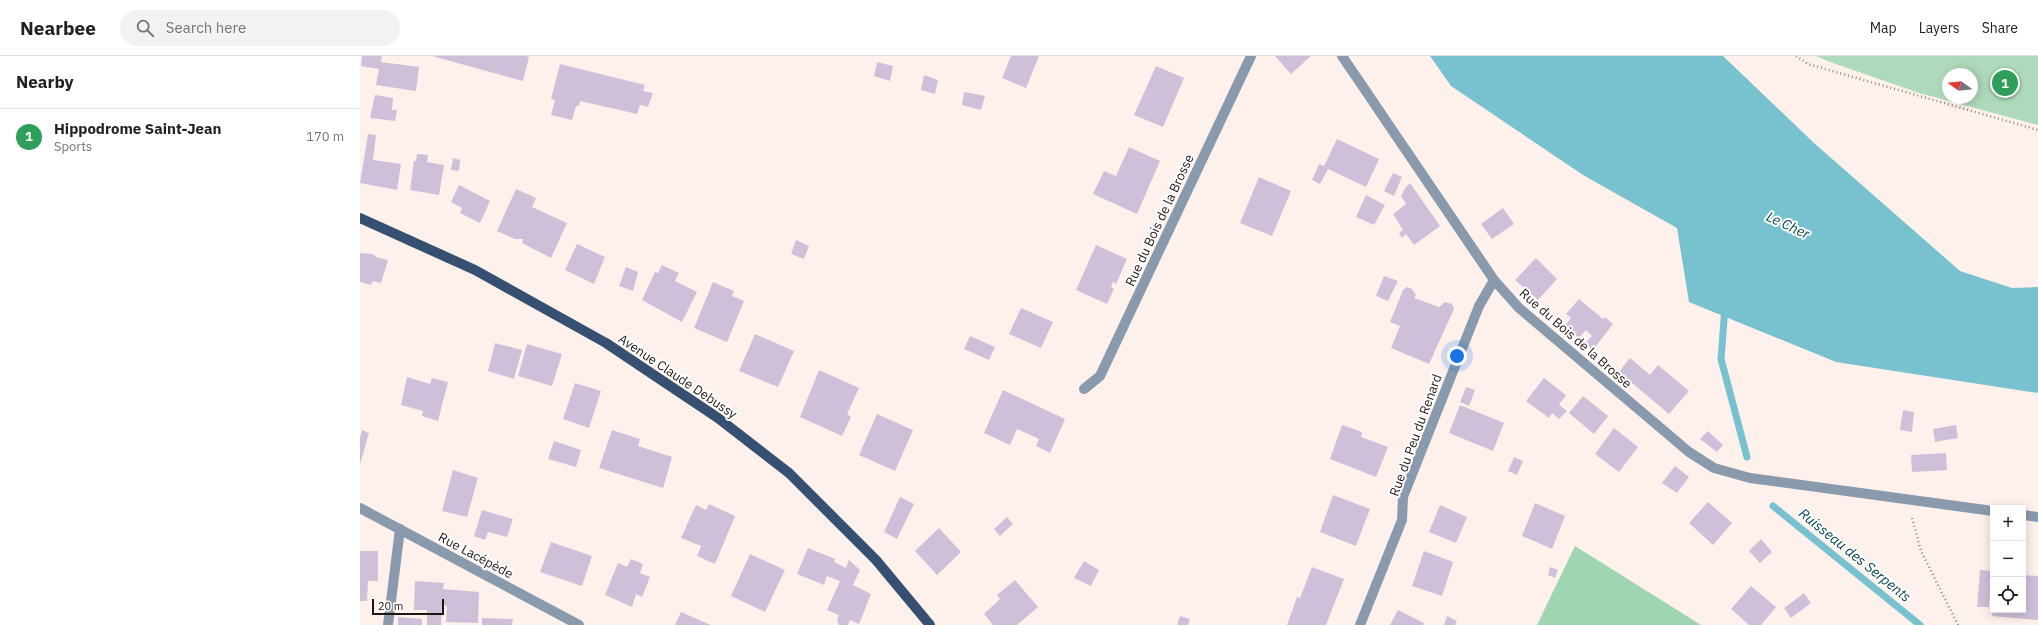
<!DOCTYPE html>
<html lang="en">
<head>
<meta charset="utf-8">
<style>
	:root { --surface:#fff; --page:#f2f2f2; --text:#202124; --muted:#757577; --line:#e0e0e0; --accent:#d93025 }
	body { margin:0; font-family:"IBM Plex Sans",sans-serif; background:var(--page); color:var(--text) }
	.controls { position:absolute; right:12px; bottom:12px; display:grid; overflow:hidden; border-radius:0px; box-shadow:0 2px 10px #0003 }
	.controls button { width:36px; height:36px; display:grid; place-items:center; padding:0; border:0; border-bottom:1px solid var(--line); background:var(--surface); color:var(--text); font:20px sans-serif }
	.compass { position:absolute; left:1582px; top:12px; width:36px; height:36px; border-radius:50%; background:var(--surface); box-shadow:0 2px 10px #0003; rotate:285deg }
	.scale { position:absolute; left:12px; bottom:10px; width:72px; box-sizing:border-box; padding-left:4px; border:2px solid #211612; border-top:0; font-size:11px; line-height:14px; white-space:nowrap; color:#211612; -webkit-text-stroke:3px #fff; paint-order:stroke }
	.you { position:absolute; left:1097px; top:300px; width:14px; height:14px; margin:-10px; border:3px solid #fff; border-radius:50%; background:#1a73e8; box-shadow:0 0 0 6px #1a73e833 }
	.badge { display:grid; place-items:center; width:26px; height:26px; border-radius:50%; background:var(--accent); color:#fff; font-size:13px; font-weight:700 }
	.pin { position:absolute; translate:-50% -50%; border:2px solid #fff; box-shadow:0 1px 4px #0006 }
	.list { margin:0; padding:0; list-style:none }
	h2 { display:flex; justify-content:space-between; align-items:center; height:52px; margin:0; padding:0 16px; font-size:17px }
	h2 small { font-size:13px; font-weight:400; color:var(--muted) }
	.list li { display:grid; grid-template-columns:26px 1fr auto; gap:12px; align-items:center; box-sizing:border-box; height:56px; padding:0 16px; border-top:1px solid var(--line) }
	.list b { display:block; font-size:15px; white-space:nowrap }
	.list p { margin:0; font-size:13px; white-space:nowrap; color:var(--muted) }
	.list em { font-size:13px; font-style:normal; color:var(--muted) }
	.icon { flex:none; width:22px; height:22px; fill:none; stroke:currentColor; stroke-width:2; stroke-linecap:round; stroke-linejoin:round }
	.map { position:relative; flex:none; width:1678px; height:569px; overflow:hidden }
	header { display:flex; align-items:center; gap:24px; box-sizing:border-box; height:56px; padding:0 20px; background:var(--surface); border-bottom:1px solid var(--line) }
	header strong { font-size:19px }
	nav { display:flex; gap:22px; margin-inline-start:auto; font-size:14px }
	.search { width:280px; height:36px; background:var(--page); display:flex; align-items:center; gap:10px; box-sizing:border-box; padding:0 14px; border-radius:22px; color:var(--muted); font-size:15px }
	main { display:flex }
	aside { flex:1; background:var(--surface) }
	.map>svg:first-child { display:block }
</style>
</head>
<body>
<header>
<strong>Nearbee</strong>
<div class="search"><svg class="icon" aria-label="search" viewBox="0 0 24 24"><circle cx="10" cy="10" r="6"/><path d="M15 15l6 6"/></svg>Search here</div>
<nav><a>Map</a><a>Layers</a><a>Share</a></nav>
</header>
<main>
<aside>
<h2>Nearby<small></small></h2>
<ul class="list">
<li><span class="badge" style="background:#2e9e5b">1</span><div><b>Hippodrome Saint-Jean</b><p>Sports</p></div><em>170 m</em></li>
</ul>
</aside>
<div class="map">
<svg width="1678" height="569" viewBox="0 0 1678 569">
	<rect width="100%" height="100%" fill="#fef1ec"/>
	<path fill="#aedabb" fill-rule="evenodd" d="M 1456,0 L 1678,0 L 1678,69 L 1559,37 L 1470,6 ZM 1588,18 L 1612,18 L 1612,42 L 1588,42 Z"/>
	<path fill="#a0d5b1" d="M 1215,490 L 1341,569 L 1177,569 Z"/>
	<path fill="#78c1cf" d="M 1070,0 L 1363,0 L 1454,87 L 1600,215 L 1652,232 L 1678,231 L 1678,337 L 1476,306 L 1329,246 L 1317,172 L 1223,119 L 1091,30 Z"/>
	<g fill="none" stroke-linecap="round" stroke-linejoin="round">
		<g stroke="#78c1cf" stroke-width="7">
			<path d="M 1365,251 L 1361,303 L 1387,401"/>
			<path d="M 1413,450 L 1560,569"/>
		</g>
	</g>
	<g fill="#cfc0d9">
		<path d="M 2,0 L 22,0 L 21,6 L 59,11 L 56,35 L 16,29 L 19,13 L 1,10 Z"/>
		<path d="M 72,0 L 167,0 L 169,1 L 163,25 Z"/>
		<path d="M 651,0 L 679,0 L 666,32 L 642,22 Z"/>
		<path d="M 915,0 L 951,0 L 931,18 Z"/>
		<path d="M 517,6 L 533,10 L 530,25 L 514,20 Z"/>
		<path d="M 200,8 L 285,29 L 283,35 L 293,37 L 288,51 L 280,49 L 277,58 L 220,45 L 219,50 L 216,50 L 212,64 L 191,59 L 195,44 L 191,43 Z"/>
		<path d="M 796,10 L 824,22 L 803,71 L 774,59 Z"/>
		<path d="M 564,19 L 578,24 L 575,38 L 561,34 Z"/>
		<path d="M 604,36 L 625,40 L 621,54 L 602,49 Z"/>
		<path d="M 15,39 L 33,42 L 32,54 L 37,54 L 35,65 L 10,62 Z"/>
		<path d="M 8,78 L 16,79 L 13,104 L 41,108 L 37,134 L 0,127 Z"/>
		<path d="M 977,83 L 1019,103 L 1006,131 L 968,113 L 960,128 L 952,124 L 959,108 L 964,110 Z"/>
		<path d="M 769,91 L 800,105 L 777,158 L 733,138 L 744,115 L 756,120 Z"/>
		<path d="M 57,98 L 68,99 L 67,106 L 84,109 L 79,139 L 50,134 L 54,105 L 56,105 Z"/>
		<path d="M 93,102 L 100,104 L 99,115 L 91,114 Z"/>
		<path d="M 1033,117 L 1042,121 L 1034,140 L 1024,135 Z"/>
		<path d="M 899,121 L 931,135 L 912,180 L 880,167 Z"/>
		<path d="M 1050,127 L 1080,170 L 1054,189 L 1046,178 L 1042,182 L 1039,177 L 1043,174 L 1033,158 L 1046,148 L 1041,140 L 1045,132 Z"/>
		<path d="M 99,129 L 130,145 L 120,167 L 100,157 L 102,152 L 91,146 Z"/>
		<path d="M 156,133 L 176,142 L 172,151 L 207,167 L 191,202 L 162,187 L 163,183 L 155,183 L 137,175 Z"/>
		<path d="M 1006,139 L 1025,149 L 1014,169 L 996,161 Z"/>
		<path d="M 1143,152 L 1154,168 L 1132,183 L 1121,168 Z"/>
		<path d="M 436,184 L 449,190 L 444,203 L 431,198 Z"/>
		<path d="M 217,188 L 245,201 L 234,228 L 205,214 Z"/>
		<path d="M 736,189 L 767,203 L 756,228 L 753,226 L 751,231 L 754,233 L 747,248 L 716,234 Z"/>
		<path d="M 0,197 L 13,198 L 16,201 L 28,204 L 21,227 L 13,225 L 11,229 L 0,226 Z"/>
		<path d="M 1176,202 L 1197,223 L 1178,244 L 1155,224 Z"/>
		<path d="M 302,209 L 319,217 L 315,225 L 337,236 L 322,266 L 282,244 L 295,216 L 298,217 Z"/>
		<path d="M 266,211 L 278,216 L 273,235 L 259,230 Z"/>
		<path d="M 1024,220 L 1038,225 L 1028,245 L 1016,240 Z"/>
		<path d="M 353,226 L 374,235 L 372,240 L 384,245 L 367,286 L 334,272 Z"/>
		<path d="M 1047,231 L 1052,233 L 1056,239 L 1054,242 L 1079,251 L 1085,246 L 1092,248 L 1094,253 L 1069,308 L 1031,292 L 1040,270 L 1030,266 L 1043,234 Z"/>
		<path d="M 1219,243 L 1243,263 L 1245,261 L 1253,268 L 1233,294 L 1225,287 L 1232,280 L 1226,274 L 1219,282 L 1205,270 L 1211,262 L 1206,258 Z"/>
		<path d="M 661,252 L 693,266 L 681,292 L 649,278 Z"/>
		<path d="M 395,278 L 434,295 L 418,331 L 379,315 Z"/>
		<path d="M 610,280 L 635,291 L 629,304 L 604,293 Z"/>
		<path d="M 135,287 L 162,294 L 154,323 L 128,315 Z"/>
		<path d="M 167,288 L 202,298 L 192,330 L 158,320 Z"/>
		<path d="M 1270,302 L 1290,319 L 1298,309 L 1329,335 L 1309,358 L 1259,316 Z"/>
		<path d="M 459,314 L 499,332 L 487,358 L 491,361 L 482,380 L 440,361 Z"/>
		<path d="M 47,321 L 70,328 L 72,322 L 88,326 L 78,365 L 62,360 L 63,355 L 41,349 Z"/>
		<path d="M 1184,322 L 1206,339 L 1199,349 L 1207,355 L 1199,363 L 1192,357 L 1189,362 L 1166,345 Z"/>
		<path d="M 215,327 L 241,335 L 229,372 L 203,363 Z"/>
		<path d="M 1106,331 L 1115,334 L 1109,350 L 1100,346 Z"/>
		<path d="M 643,334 L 705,363 L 690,397 L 676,390 L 679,383 L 657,373 L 650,389 L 624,377 Z"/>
		<path d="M 1223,340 L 1248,360 L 1234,378 L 1209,357 Z"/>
		<path d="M 1100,349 L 1144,367 L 1133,395 L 1089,377 Z"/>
		<path d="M 1543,354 L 1554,356 L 1552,376 L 1540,374 Z"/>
		<path d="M 517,358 L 553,374 L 535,415 L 499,399 Z"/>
		<path d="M 982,369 L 1002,376 L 1001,381 L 1028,391 L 1016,421 L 970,403 Z"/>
		<path d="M 1596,369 L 1598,382 L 1575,386 L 1573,373 Z"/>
		<path d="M 1254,372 L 1278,391 L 1259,416 L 1235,398 Z"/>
		<path d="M 2,374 L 9,377 L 0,408 L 0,382 Z"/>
		<path d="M 252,374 L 280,383 L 278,390 L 312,401 L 303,432 L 239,412 Z"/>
		<path d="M 1348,375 L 1363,389 L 1357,396 L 1340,383 Z"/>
		<path d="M 194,385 L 221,394 L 216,411 L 188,403 Z"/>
		<path d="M 1586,397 L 1587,414 L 1552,416 L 1551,399 Z"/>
		<path d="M 1154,401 L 1163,405 L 1157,419 L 1148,415 Z"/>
		<path d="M 1315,410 L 1329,421 L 1317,437 L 1302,427 Z"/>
		<path d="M 93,414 L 118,422 L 107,461 L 82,455 Z"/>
		<path d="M 973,439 L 1010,453 L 996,490 L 960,476 Z"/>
		<path d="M 540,441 L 554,448 L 537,483 L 524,476 Z"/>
		<path d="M 1348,446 L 1372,467 L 1353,489 L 1329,467 Z"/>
		<path d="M 1175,447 L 1205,460 L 1192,493 L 1162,480 Z"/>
		<path d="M 349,448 L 375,460 L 355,508 L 337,500 L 341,490 L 321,482 L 336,449 L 346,454 Z"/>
		<path d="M 1080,449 L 1107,461 L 1096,487 L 1069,476 Z"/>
		<path d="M 122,454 L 153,463 L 147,481 L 128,476 L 125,484 L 114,480 Z"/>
		<path d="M 647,461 L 653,468 L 640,480 L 634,473 Z"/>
		<path d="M 579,472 L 601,496 L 577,519 L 555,495 Z"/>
		<path d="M 1401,483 L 1412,496 L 1400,507 L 1389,495 Z"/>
		<path d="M 191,486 L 232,500 L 222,530 L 180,516 Z"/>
		<path d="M 448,492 L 475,503 L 474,506 L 486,512 L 489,504 L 500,514 L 493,529 L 511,538 L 499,568 L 490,564 L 488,569 L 479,569 L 477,565 L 479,559 L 467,554 L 480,525 L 467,520 L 464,529 L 437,518 Z"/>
		<path d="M 0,495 L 18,495 L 18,525 L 8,525 L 7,545 L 0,545 Z"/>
		<path d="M 1064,495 L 1093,506 L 1082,540 L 1052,530 Z"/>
		<path d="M 390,498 L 425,514 L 405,556 L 371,540 Z"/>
		<path d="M 271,503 L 283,508 L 280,517 L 290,521 L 282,541 L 276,538 L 272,551 L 245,539 L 258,507 L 267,511 Z"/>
		<path d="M 724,505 L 739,514 L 731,530 L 714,522 Z"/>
		<path d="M 952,511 L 984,523 L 966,569 L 927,569 L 937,541 L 940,542 Z"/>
		<path d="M 1190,511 L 1198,514 L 1195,522 L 1188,519 Z"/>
		<path d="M 1620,514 L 1632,515 L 1629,551 L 1617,551 Z"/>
		<path d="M 1663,519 L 1678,520 L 1678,564 L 1632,560 L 1633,554 L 1663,554 Z"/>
		<path d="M 655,524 L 678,551 L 657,569 L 633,569 L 624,558 L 640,543 L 637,539 Z"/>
		<path d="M 55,525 L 84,527 L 83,533 L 119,536 L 118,567 L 86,566 L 87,550 L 82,549 L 81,569 L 67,569 L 67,554 L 54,554 Z"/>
		<path d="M 1391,530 L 1416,551 L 1401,569 L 1389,569 L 1371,553 Z"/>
		<path d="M 1444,537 L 1451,547 L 1431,562 L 1424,552 Z"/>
		<path d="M 1038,554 L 1064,567 L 1063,569 L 1030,569 Z"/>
		<path d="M 321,556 L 346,567 L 351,569 L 315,569 Z"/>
		<path d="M 820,560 L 830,563 L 828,569 L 817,569 Z"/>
		<path d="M 1087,560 L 1097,565 L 1095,569 L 1084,569 Z"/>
		<path d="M 38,561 L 62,563 L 62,569 L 38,569 Z"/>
		<path d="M 122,562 L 153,563 L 152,569 L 122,569 Z"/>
	</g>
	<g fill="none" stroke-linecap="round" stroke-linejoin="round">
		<g stroke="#938782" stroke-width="2.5" stroke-dasharray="1 3" stroke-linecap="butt">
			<path d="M 1436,0 L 1448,8 L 1678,74"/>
			<path d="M 1552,462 L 1561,495 L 1598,569"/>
		</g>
		<g stroke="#8a9aad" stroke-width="10">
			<path d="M 982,0 L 1134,224 L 1159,252 L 1329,396 L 1354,412 L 1390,422 L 1633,455"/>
			<path d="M 724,333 L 740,320 L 891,0"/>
			<path d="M 0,452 L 219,569"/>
			<path d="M 1663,459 L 1678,461"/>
			<path d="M 28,569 L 40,473"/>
			<path d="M 1000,569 L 1042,464 L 1043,441 L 1119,250 L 1134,224"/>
		</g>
		<path stroke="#355071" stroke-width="10" d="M 0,162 L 115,214 L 246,287 L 358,362 L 429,417 L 516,504 L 570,569"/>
	</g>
	<g text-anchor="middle" stroke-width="4" stroke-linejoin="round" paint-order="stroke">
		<g font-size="13" fill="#211612" stroke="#fff">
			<text transform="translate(799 164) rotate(-65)" y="5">Rue du Bois de la Brosse</text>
			<text transform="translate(1216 282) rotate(41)" y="5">Rue du Bois de la Brosse</text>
			<text transform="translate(318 320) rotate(34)" y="5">Avenue Claude Debussy</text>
			<text transform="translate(1055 379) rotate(-70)" y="5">Rue du Peu du Renard</text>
			<text transform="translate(116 499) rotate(28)" y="5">Rue Lacépède</text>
		</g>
		<g font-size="14" font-style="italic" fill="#00454f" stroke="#fff">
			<text transform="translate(1428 169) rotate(25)" y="5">Le Cher</text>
			<text transform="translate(1495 499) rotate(39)" y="5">Ruisseau des Serpents</text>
		</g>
	</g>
</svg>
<div class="controls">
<button>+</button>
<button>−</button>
<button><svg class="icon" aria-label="locate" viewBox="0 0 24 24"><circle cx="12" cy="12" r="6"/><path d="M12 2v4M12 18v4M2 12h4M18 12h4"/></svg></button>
</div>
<svg class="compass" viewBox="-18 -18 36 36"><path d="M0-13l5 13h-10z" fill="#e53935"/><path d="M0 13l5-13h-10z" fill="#757577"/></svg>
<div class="scale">20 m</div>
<div class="you"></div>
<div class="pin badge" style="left:1645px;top:27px;background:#2e9e5b">1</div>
</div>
</main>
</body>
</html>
